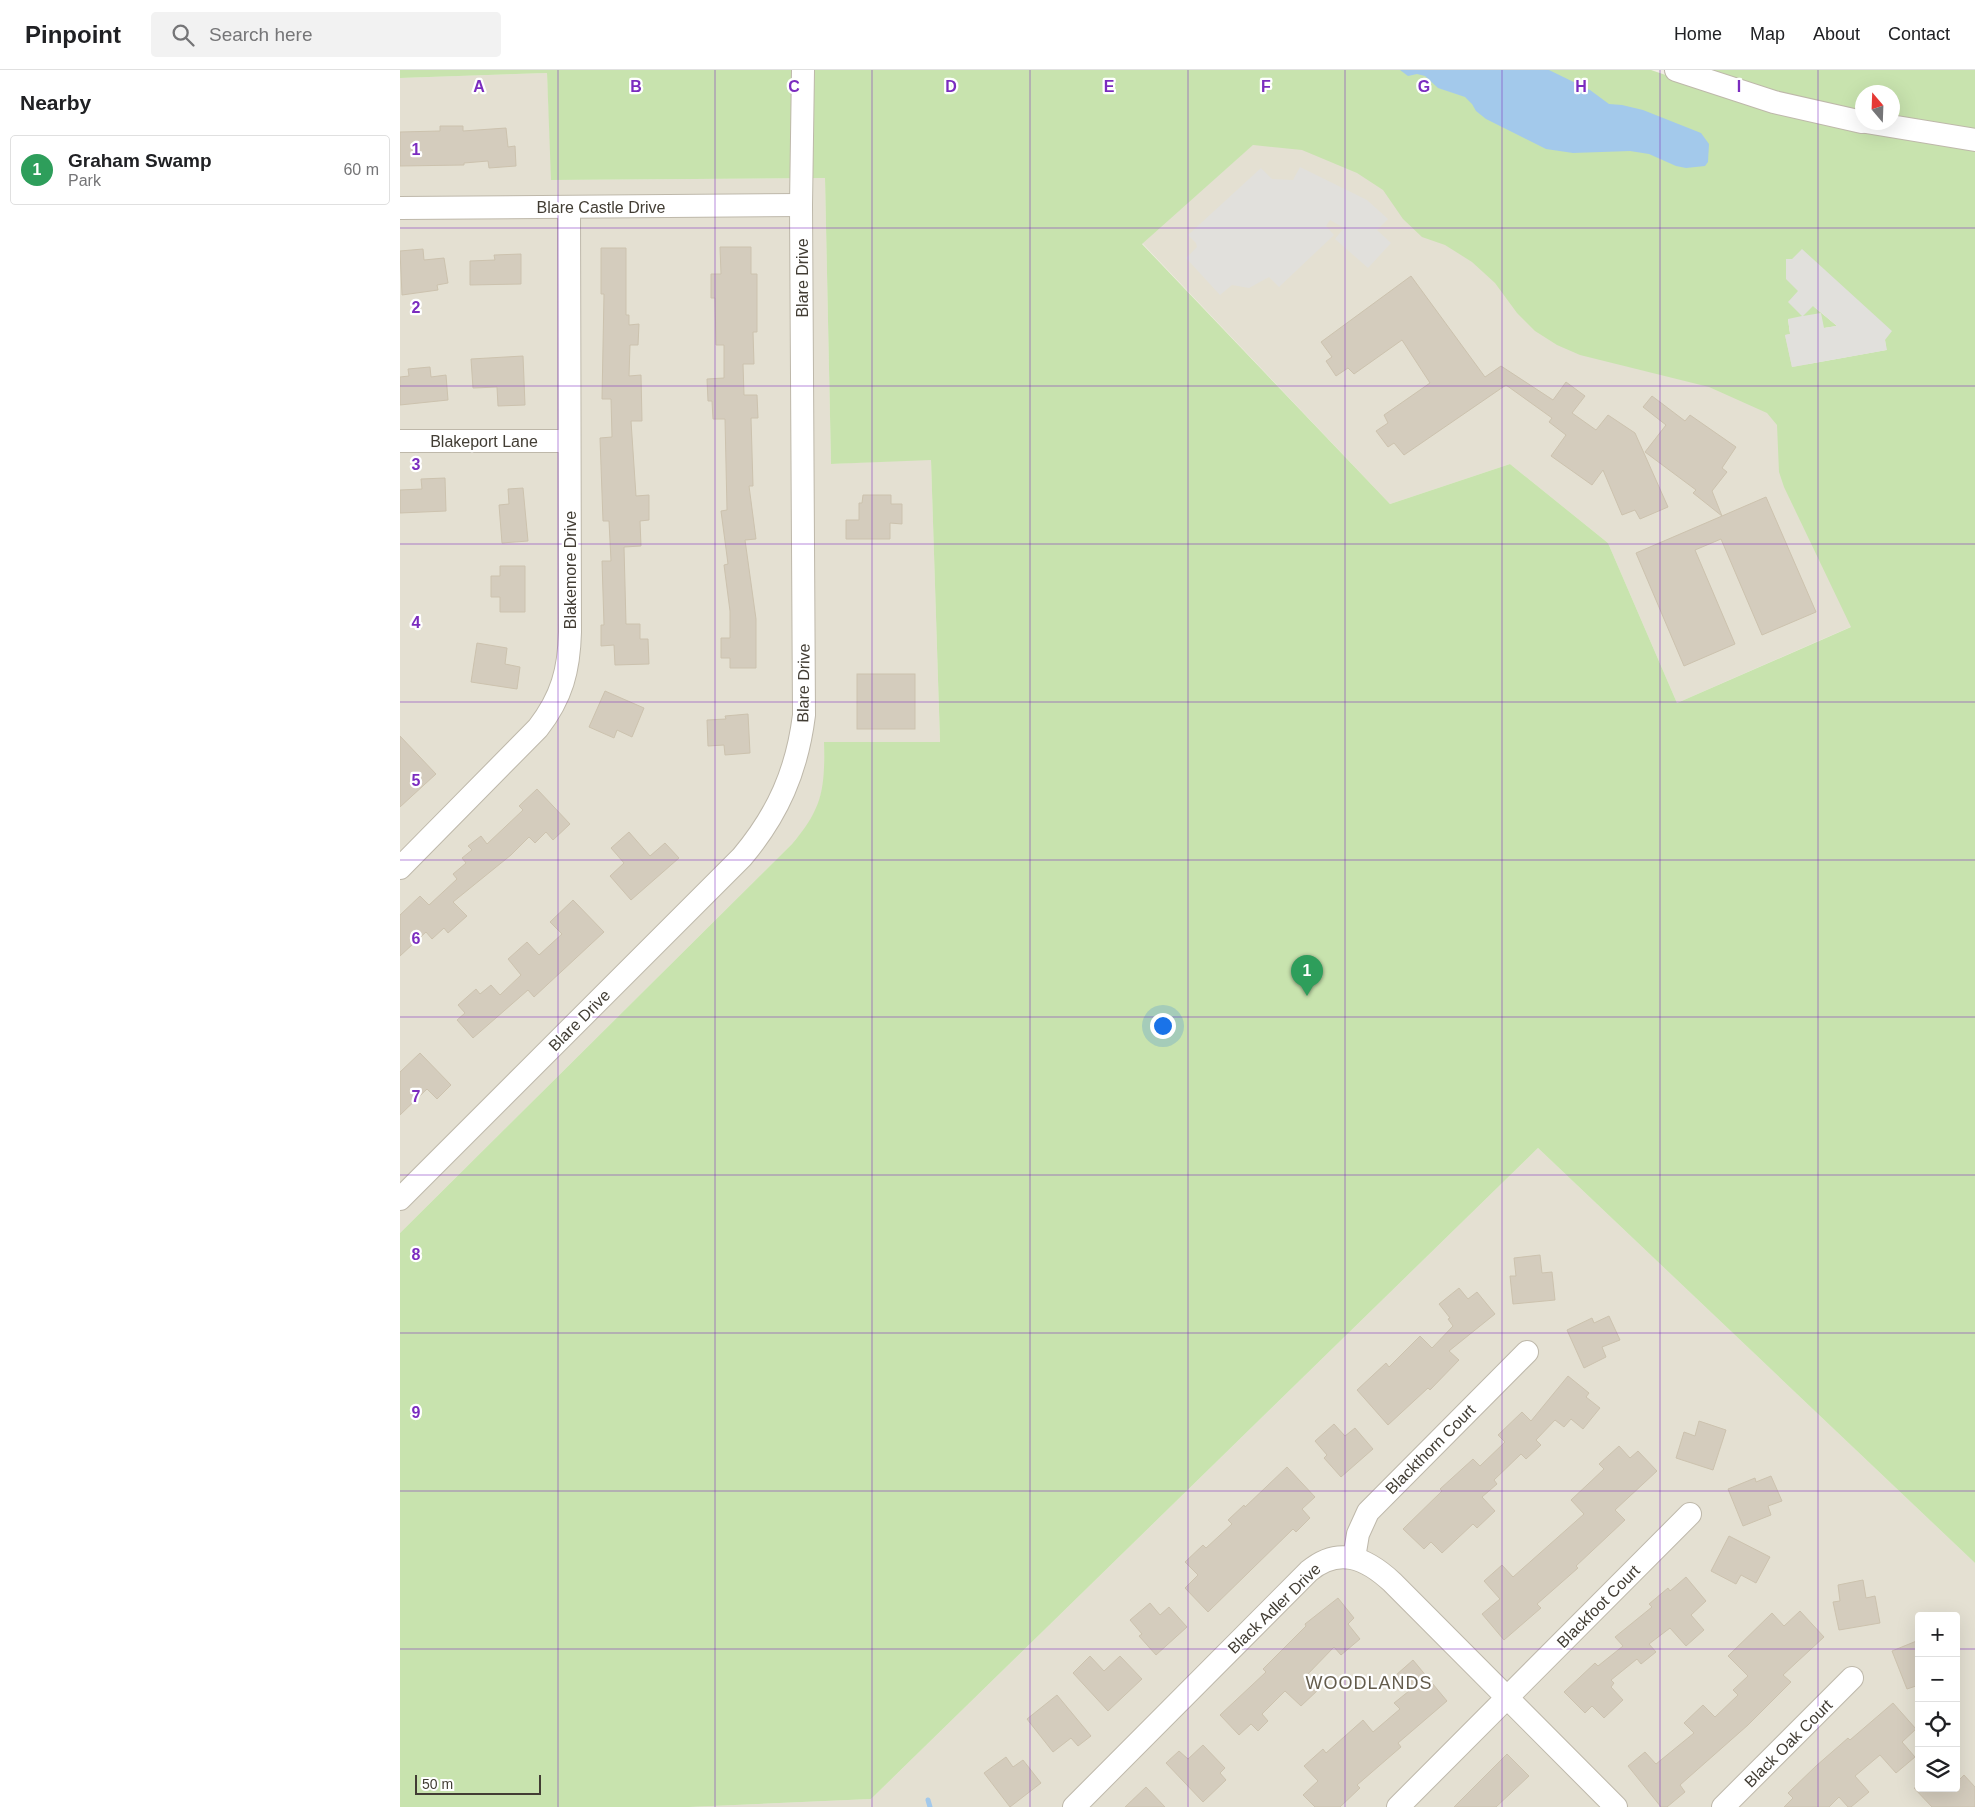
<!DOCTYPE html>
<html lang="en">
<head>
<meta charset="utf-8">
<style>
	:root { --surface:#fff; --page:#f2f2f2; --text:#202124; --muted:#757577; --line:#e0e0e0; --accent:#ec491f }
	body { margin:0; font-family:Helvetica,sans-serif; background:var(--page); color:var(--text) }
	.controls { position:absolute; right:15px; bottom:15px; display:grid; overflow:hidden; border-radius:5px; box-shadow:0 5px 20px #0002 }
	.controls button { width:45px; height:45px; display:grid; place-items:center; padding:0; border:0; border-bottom:1px solid var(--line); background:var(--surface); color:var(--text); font:25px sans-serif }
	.compass { position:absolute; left:1455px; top:15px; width:45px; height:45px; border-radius:50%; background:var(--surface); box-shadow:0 5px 20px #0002; rotate:341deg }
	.scale { position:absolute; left:15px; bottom:12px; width:126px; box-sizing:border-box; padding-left:5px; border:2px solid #423d34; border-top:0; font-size:14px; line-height:18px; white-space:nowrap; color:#423d34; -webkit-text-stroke:4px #fff; paint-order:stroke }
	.you { position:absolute; left:762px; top:955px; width:18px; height:18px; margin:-12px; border:4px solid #fff; border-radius:50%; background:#1a73e8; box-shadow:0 0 0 8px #1a73e833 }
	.badge { display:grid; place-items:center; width:32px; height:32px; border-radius:50%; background:var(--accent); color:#fff; font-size:16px; font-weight:700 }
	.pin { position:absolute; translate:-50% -41px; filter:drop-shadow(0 1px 2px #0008) }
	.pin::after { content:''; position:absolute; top:26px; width:18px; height:15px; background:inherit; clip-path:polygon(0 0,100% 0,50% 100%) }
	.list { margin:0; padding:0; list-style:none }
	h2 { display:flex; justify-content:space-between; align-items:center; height:65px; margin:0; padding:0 20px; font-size:21px }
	h2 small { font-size:16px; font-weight:400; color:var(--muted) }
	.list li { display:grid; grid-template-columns:32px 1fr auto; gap:15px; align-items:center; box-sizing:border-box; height:70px; margin:0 10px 10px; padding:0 10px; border:1px solid var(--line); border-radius:5px }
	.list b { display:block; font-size:19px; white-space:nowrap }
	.list p { margin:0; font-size:16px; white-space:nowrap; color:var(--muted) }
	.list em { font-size:16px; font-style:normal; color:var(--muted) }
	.icon { flex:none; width:28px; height:28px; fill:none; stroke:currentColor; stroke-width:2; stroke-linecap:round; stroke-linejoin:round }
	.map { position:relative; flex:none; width:1575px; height:1737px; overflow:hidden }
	header { display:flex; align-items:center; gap:30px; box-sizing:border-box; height:70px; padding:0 25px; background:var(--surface); border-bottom:1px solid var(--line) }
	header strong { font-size:24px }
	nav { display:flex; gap:28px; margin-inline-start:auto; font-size:18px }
	.search { width:350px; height:45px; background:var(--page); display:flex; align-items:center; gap:12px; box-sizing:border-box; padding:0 18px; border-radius:5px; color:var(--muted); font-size:19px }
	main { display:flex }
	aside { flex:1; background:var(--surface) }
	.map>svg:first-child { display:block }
</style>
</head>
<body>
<header>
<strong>Pinpoint</strong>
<div class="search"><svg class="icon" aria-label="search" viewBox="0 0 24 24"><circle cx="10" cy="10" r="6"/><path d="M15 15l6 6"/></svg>Search here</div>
<nav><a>Home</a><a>Map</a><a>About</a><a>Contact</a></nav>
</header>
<main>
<aside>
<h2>Nearby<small></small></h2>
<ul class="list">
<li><span class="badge" style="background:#2e9e5b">1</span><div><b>Graham Swamp</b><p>Park</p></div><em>60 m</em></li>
</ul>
</aside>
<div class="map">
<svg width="1575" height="1737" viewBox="0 0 1575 1737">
	<rect width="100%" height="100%" fill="#f1ede4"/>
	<g fill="#e4e0d2" fill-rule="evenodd">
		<path d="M 1251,0 L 1528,523 L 1277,633 L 1208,473 L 1110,394 L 990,434 L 742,173 L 901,32 Z"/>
		<path d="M 147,3 L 152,110 L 425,108 L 431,394 L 531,389 L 540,673 L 424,673 L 424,713 L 417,739 L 407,756 L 392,774 L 0,1163 L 0,8 Z"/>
		<path d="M 1138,1078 L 1575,1493 L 1575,1737 L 289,1737 L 471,1729 ZM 1519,1546 L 1556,1546 L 1556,1718 L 1519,1718 Z"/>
	</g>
	<g fill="#c8e3ae" fill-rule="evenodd">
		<path d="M 0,0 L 1251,0 L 1327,26 L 1575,80 L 1575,1493 L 1138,1078 L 471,1729 L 289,1737 L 0,1737 L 0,1163 L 392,774 C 423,738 425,718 424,672 L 540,672 L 531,390 L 431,394 L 425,108 L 151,110 L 147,3 L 0,8 ZM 853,75 L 902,80 L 957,103 L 983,120 L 1003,149 L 1022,167 L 1045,175 L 1072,192 L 1095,213 L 1117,243 L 1135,261 L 1157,275 L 1180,285 L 1309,317 L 1367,343 L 1377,355 L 1379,402 L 1384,417 L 1451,557 L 1277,633 L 1208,473 L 1110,394 L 990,434 L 742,174 ZM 1413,236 L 1485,270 L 1486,280 L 1392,297 L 1385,265 L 1390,264 L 1388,249 L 1424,258 L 1437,256 Z"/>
		<path d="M 1303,0 L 1575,0 L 1575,61 L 1493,48 L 1492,22 L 1462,22 L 1462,42 L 1375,23 Z"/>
	</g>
	<g fill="#e1e0dc" fill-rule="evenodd">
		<path d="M 900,97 L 967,130 L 988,149 L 977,160 L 991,173 L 968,198 L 935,169 L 944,158 L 930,150 L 926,156 L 934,165 L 879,217 L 869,207 L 849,218 L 832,215 L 820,225 L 786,188 L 797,177 L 796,173 L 788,165 L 861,98 L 872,109 L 893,110 Z"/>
		<path d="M 1402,179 L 1492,261 L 1485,270 L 1487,280 L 1392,297 L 1385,265 L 1390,264 L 1388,249 L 1402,246 L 1388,232 L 1398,221 L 1386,209 L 1386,189 L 1392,189 ZM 1413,236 L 1436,255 L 1436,256 L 1424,258 L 1421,243 L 1403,246 Z"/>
	</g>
	<path fill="#a3c9eb" d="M 1000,0 L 1149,0 L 1190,20 L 1209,34 L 1222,35 L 1243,40 L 1301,63 L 1309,74 L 1308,92 L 1305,96 L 1286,98 L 1276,96 L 1249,84 L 1230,81 L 1173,83 L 1146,79 L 1086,49 L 1076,41 L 1072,34 L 1065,27 L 1038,18 L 1025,6 L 1017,4 L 1008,6 Z"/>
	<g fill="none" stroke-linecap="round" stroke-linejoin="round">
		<path stroke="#a3c9eb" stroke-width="5" d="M 528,1730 L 530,1737"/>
	</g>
	<g fill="#d4ccbd" stroke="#ccc2ae">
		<path d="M 40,56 L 63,56 L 63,61 L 106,58 L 108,77 L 115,76 L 116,96 L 89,98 L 88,91 L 64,93 L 64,95 L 0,96 L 0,62 L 40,61 Z"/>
		<path d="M 320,177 L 351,177 L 351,204 L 357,204 L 357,262 L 353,262 L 354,294 L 343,294 L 344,325 L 357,325 L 358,348 L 351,348 L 353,416 L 349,416 L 356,469 L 345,470 L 356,549 L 356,598 L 330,598 L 330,588 L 321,588 L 321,568 L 330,568 L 330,541 L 324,495 L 328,494 L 321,441 L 327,440 L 325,349 L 313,349 L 312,331 L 308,331 L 307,309 L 324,308 L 324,275 L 316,275 L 315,228 L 311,228 L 311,204 L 321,204 Z"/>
		<path d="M 201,178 L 226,178 L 226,245 L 229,245 L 229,255 L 239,254 L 238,275 L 230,275 L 229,306 L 241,305 L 242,351 L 231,351 L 236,426 L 249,425 L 249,450 L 240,451 L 241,476 L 224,477 L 226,554 L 240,554 L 240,569 L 248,569 L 249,594 L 215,595 L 214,575 L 201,576 L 201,555 L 204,555 L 202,491 L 211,491 L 209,451 L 203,451 L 200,368 L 212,367 L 211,329 L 202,329 L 204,224 L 201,224 Z"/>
		<path d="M 23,179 L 24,190 L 44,188 L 48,213 L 37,215 L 38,220 L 2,225 L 0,181 Z"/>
		<path d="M 121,184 L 121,214 L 70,215 L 70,191 L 95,190 L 94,185 Z"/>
		<path d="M 1011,206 L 1085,307 L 1101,296 L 1153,330 L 1166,312 L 1185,326 L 1172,343 L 1196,360 L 1208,345 L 1235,363 L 1268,437 L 1240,449 L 1235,440 L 1222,445 L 1203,400 L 1192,415 L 1151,386 L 1166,365 L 1149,352 L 1152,348 L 1106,315 L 1004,385 L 994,373 L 988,377 L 976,361 L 988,353 L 984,345 L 1030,313 L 1002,270 L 954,304 L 948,298 L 936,306 L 926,291 L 932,287 L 921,272 Z"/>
		<path d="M 123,286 L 125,335 L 98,336 L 97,317 L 73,318 L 71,289 Z"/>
		<path d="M 30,297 L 31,307 L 46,305 L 48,330 L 0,335 L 0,307 L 9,306 L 8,299 Z"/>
		<path d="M 1252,326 L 1285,351 L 1290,345 L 1336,377 L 1322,398 L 1327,402 L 1312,421 L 1322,446 L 1366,427 L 1416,542 L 1362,565 L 1321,469 L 1295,480 L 1335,574 L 1284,596 L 1236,483 L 1322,446 L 1293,423 L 1296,420 L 1245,382 L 1266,355 L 1243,337 Z"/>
		<path d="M 45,408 L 46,441 L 0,443 L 0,420 L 22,419 L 21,409 Z"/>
		<path d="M 123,418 L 128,471 L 102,473 L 99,435 L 109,434 L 108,419 Z"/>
		<path d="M 463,425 L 491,425 L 491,434 L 502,434 L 502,454 L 490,453 L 490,469 L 446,469 L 446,450 L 459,450 L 459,433 L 462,433 Z"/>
		<path d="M 100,496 L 125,496 L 125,542 L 100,542 L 100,527 L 91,527 L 91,506 L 100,506 Z"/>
		<path d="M 77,573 L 107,578 L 105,594 L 120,597 L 117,619 L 71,612 Z"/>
		<rect x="457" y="604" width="58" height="55"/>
		<path d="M 205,621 L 244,638 L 232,667 L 217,660 L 214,668 L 189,657 Z"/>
		<path d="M 348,644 L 350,683 L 325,685 L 324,675 L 308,676 L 307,650 L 326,649 L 325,646 Z"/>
		<path d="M 0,666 L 36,704 L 0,737 Z"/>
		<path d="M 137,719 L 170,754 L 153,770 L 146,762 L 135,773 L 129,767 L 111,785 L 53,832 L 67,846 L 48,863 L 44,858 L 32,869 L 26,862 L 0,886 L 0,845 L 20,826 L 29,835 L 57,809 L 53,804 L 66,793 L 62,788 L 72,780 L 68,776 L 81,766 L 87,774 L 123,740 L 119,736 Z"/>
		<path d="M 229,762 L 250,786 L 265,773 L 279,788 L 231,830 L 210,806 L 224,793 L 211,778 Z"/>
		<path d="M 173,830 L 204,862 L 134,927 L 128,920 L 73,968 L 57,950 L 65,943 L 58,935 L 76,919 L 80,924 L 91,915 L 100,925 L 121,905 L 108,889 L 127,872 L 139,885 L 162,864 L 150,852 Z"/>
		<path d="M 20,983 L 51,1015 L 37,1029 L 27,1019 L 0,1045 L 0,1002 Z"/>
		<path d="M 1140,1185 L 1142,1203 L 1152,1202 L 1155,1230 L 1113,1234 L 1110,1206 L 1116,1206 L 1114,1188 Z"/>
		<path d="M 1059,1218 L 1068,1229 L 1077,1222 L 1095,1244 L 1049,1281 L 1059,1290 L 1030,1320 L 1028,1318 L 988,1355 L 957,1320 L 986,1293 L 989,1297 L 1020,1266 L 1032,1278 L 1053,1256 L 1048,1249 L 1050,1248 L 1039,1234 Z"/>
		<path d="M 1209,1246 L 1220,1270 L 1202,1277 L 1206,1287 L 1184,1298 L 1167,1260 L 1192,1248 L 1194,1253 Z"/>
		<path d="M 1168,1306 L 1189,1323 L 1186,1327 L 1200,1338 L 1183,1359 L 1171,1349 L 1164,1357 L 1155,1350 L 1136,1370 L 1141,1375 L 1126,1389 L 1121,1384 L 1094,1410 L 1097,1414 L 1082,1427 L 1095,1441 L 1077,1458 L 1073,1454 L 1042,1483 L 1031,1472 L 1024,1479 L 1003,1459 L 1042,1421 L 1040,1419 L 1073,1389 L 1080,1396 L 1105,1372 L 1098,1365 L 1122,1342 L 1131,1351 Z"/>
		<path d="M 1299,1351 L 1326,1360 L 1313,1400 L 1276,1388 L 1284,1362 L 1295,1366 Z"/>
		<path d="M 934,1354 L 945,1366 L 955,1358 L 973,1379 L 941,1407 L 924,1388 L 927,1385 L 915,1371 Z"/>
		<path d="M 1219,1376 L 1230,1388 L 1238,1381 L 1257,1401 L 1215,1440 L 1225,1450 L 1176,1496 L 1178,1498 L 1137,1534 L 1141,1538 L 1104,1570 L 1082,1544 L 1100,1529 L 1084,1511 L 1102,1495 L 1113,1507 L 1184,1444 L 1171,1430 L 1204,1399 L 1199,1394 Z"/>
		<path d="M 887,1397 L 915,1427 L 902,1439 L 910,1448 L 896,1462 L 893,1459 L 808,1542 L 785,1518 L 798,1505 L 785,1492 L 803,1475 L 806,1478 L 832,1454 L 828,1450 L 844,1435 L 845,1437 Z"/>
		<path d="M 1371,1406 L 1382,1431 L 1368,1436 L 1371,1445 L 1343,1456 L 1328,1419 L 1355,1408 L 1356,1412 Z"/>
		<path d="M 1329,1466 L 1370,1487 L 1356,1513 L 1341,1505 L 1336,1514 L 1311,1501 Z"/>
		<path d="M 1286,1507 L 1306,1531 L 1291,1545 L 1304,1560 L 1286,1576 L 1270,1558 L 1249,1574 L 1256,1582 L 1241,1594 L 1237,1589 L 1211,1610 L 1214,1613 L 1211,1617 L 1223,1630 L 1204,1648 L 1192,1636 L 1185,1643 L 1164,1622 L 1195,1593 L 1198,1596 L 1223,1576 L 1215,1567 L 1252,1537 L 1249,1534 L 1268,1518 L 1270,1521 Z"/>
		<path d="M 1463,1510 L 1466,1528 L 1475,1526 L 1480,1553 L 1439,1560 L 1433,1532 L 1440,1531 L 1438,1515 Z"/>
		<path d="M 938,1528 L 954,1548 L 948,1554 L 960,1569 L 941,1585 L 934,1577 L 905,1607 L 918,1620 L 901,1636 L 885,1621 L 862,1644 L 868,1651 L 858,1661 L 851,1654 L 839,1665 L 820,1645 L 866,1602 L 863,1599 L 906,1556 L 905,1554 Z"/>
		<path d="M 750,1533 L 760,1545 L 769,1537 L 787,1557 L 756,1585 L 739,1566 L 742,1564 L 730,1550 Z"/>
		<path d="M 1400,1541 L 1424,1567 L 1383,1605 L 1391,1612 L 1348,1655 L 1280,1715 L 1285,1722 L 1267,1737 L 1261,1737 L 1228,1696 L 1245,1682 L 1256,1694 L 1294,1663 L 1284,1653 L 1303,1635 L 1315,1647 L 1338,1625 L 1333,1620 L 1348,1606 L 1328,1586 L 1372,1543 L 1384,1556 Z"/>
		<path d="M 1519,1570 L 1519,1615 L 1507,1619 L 1492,1581 Z"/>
		<path d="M 690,1586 L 704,1601 L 720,1586 L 742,1609 L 708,1641 L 673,1603 Z"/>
		<path d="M 1013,1590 L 1047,1631 L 998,1673 L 1001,1677 L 957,1715 L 960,1718 L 940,1737 L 915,1737 L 903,1725 L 918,1711 L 904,1696 L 923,1679 L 926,1683 L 963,1650 L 973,1662 L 1000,1639 L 994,1633 L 1009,1621 L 996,1605 Z"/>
		<path d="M 657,1625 L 691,1666 L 678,1676 L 671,1668 L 653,1682 L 627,1649 Z"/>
		<path d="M 1493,1633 L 1516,1659 L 1502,1672 L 1515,1687 L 1496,1703 L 1480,1685 L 1455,1706 L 1469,1722 L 1451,1737 L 1448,1737 L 1439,1727 L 1429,1737 L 1384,1737 L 1393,1728 L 1388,1723 L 1416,1696 L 1448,1668 L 1450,1670 Z"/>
		<path d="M 803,1675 L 825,1698 L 820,1703 L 826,1710 L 803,1732 L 766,1693 L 779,1681 L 788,1689 Z"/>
		<path d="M 1107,1684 L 1129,1706 L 1096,1737 L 1054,1737 Z"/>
		<path d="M 606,1687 L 613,1697 L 623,1690 L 641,1713 L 610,1737 L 584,1703 Z"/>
		<path d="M 1564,1705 L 1575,1717 L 1575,1737 L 1532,1737 L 1514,1718 L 1556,1718 L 1556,1713 Z"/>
		<path d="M 746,1717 L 765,1737 L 725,1737 Z"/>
	</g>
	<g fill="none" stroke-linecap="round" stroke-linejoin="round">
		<g stroke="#beb8aa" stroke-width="24">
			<g id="minor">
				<path d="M 1276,0 L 1374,32 L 1462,52"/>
				<path d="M 1466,52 L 1575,70"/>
				<path d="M 0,138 L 401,135"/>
				<path d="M 0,371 L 169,371"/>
				<path d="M 0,798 L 138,658 C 162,627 169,600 170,562 L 169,137"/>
				<path d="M 0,1129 L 342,787 C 378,744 397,701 404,645 L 401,135 L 403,0"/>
				<path d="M 954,1488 L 958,1464 L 968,1442 L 1127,1282"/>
				<path d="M 674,1737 L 909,1501 C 939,1476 966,1488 992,1512 L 1216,1737"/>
				<path d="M 998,1737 L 1290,1444"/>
				<path d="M 1323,1737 L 1452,1608"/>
			</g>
		</g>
		<use href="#minor" stroke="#fff" stroke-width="22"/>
	</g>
	<path fill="none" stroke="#7b2cbf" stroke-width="1" stroke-opacity="0.55" d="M 158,0 L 158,1737M 315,0 L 315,1737M 472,0 L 472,1737M 630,0 L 630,1737M 788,0 L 788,1737M 945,0 L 945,1737M 1102,0 L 1102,1737M 1260,0 L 1260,1737M 1418,0 L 1418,1737M 0,158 L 1575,158M 0,316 L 1575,316M 0,474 L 1575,474M 0,632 L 1575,632M 0,790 L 1575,790M 0,947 L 1575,947M 0,1105 L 1575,1105M 0,1263 L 1575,1263M 0,1421 L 1575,1421M 0,1579 L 1519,1579M 1556,1579 L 1575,1579"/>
	<g text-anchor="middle" stroke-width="4.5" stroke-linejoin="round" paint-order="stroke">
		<g font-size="16" fill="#423d34" stroke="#fff">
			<text x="201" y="143">Blare Castle Drive</text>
			<text transform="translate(402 208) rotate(-90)" y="6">Blare Drive</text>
			<text x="84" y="377">Blakeport Lane</text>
			<text transform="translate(170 500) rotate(-90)" y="6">Blakemore Drive</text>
			<text transform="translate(403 613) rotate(-89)" y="6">Blare Drive</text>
			<text transform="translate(179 950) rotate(-45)" y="6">Blare Drive</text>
			<text transform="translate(1030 1379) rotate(-45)" y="6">Blackthorn Court</text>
			<text transform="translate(1198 1536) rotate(-45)" y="6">Blackfoot Court</text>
			<text transform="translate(874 1538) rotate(-44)" y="6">Black Adler Drive</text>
			<text transform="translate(1388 1673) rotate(-45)" y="6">Black Oak Court</text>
		</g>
		<g font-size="18" letter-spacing="1" fill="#645c4c" stroke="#fff">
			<text x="969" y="1619">WOODLANDS</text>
		</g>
	</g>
	<g font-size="16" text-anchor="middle" font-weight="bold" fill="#7b2cbf" stroke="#fff" stroke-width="4.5" stroke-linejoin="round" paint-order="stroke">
		<text x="79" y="22">A</text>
		<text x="236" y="22">B</text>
		<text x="394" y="22">C</text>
		<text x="551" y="22">D</text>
		<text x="709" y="22">E</text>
		<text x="866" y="22">F</text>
		<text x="1024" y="22">G</text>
		<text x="1181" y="22">H</text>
		<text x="1339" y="22">I</text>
		<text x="16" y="85">1</text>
		<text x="16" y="243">2</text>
		<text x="16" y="400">3</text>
		<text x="16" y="558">4</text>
		<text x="16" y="716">5</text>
		<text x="16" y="874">6</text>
		<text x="16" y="1032">7</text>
		<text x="16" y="1190">8</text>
		<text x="16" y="1348">9</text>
	</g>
</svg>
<div class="controls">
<button>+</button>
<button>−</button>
<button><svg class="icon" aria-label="locate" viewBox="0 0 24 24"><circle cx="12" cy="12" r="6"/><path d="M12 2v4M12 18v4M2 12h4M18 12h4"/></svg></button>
<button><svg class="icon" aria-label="layers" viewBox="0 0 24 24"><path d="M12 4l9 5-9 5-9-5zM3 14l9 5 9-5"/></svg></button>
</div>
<svg class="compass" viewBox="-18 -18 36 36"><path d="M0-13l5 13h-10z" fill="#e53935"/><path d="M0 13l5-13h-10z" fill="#757577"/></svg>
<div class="scale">50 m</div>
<div class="you"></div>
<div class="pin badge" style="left:907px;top:926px;background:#2e9e5b">1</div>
</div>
</main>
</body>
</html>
